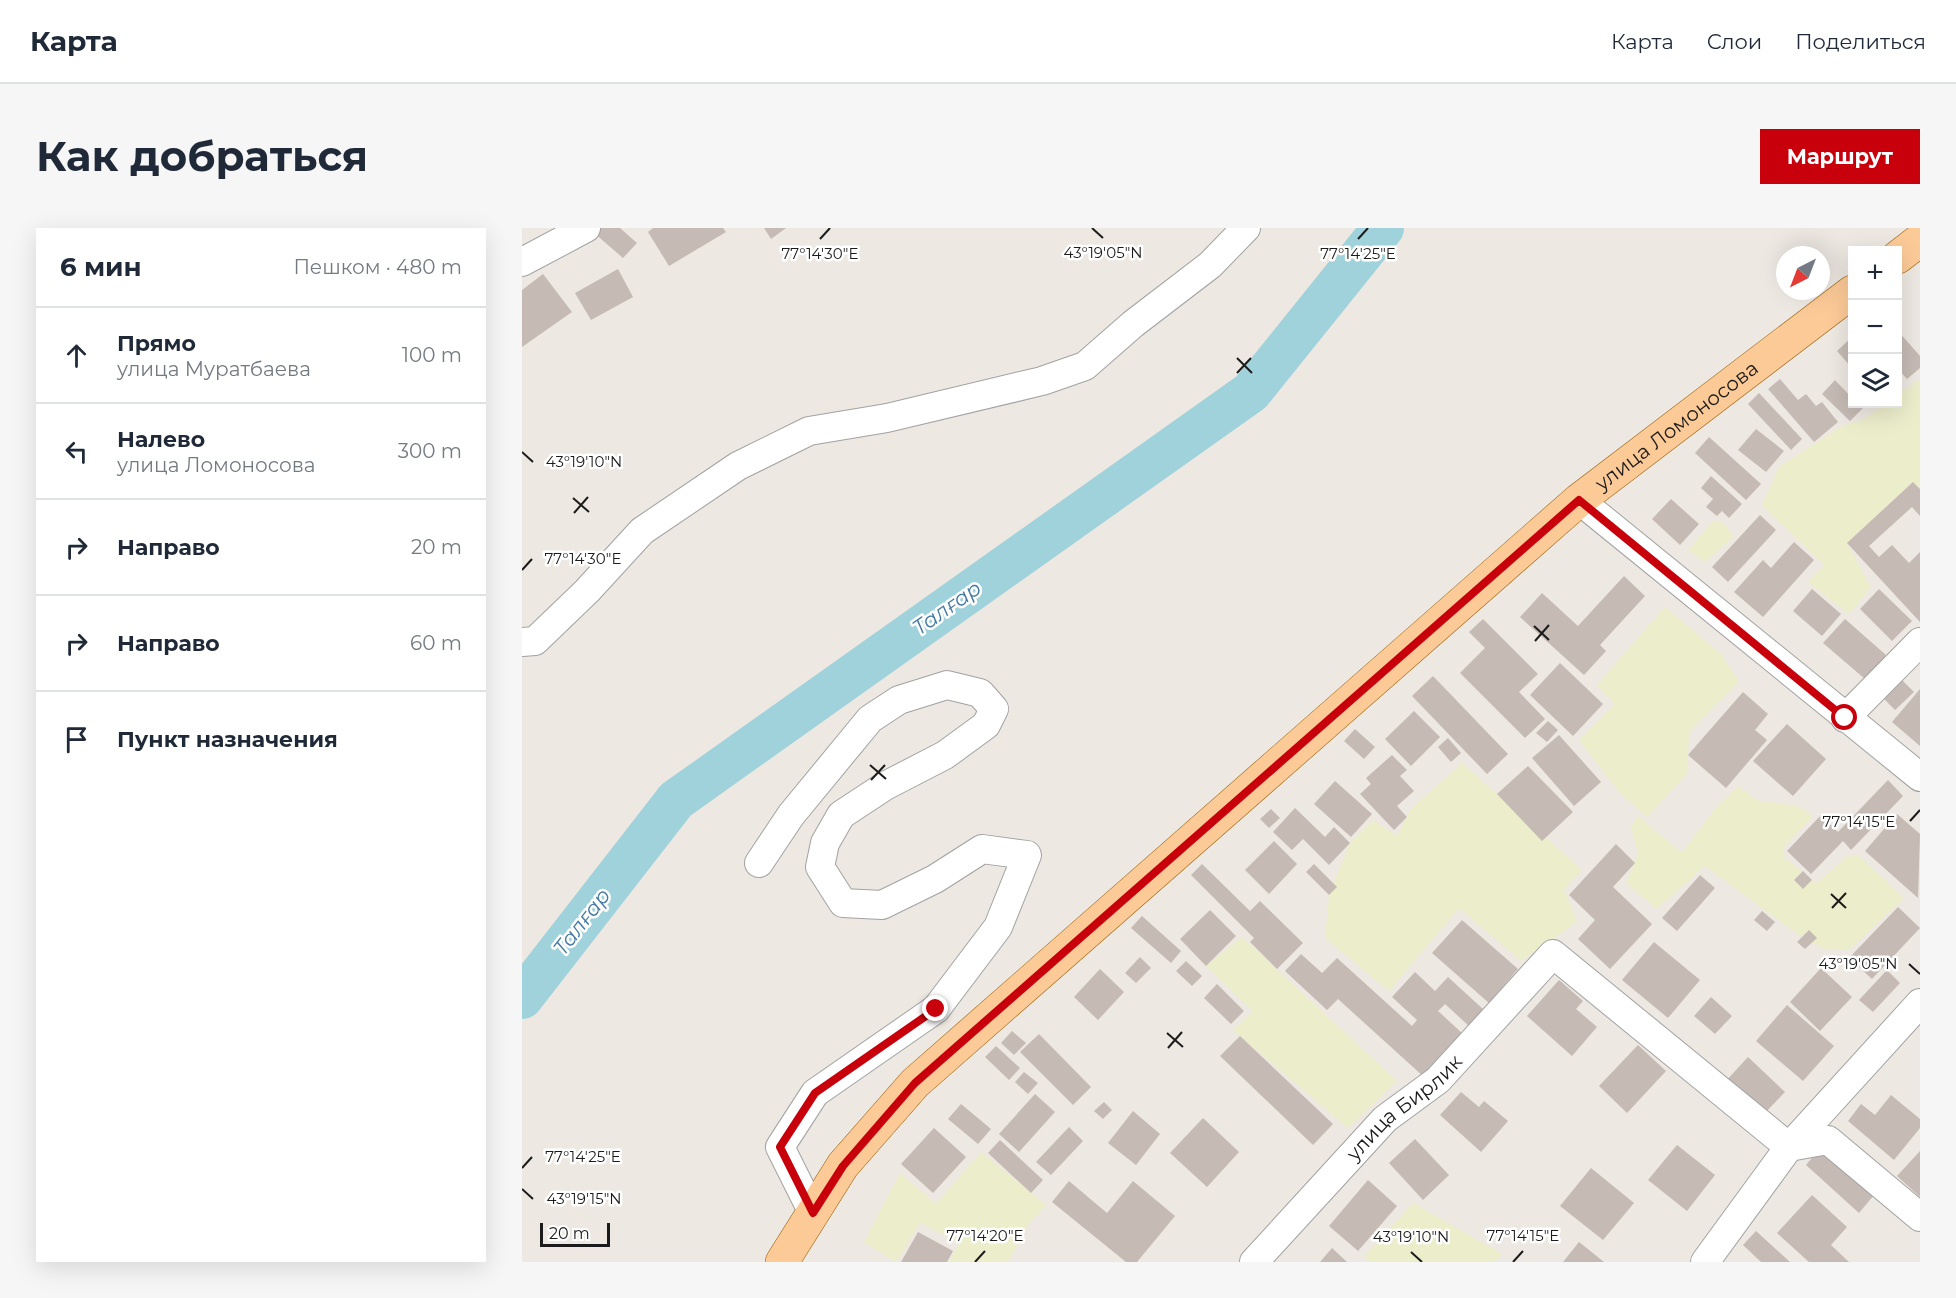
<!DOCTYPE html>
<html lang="ru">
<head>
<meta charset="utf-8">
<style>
	:root { --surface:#fff; --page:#f6f6f7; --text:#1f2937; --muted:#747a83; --line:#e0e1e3; --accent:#c7000c }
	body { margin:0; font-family:Montserrat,sans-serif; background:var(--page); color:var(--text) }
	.controls { position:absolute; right:18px; top:18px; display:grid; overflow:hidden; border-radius:0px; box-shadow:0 6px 24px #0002 }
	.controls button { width:54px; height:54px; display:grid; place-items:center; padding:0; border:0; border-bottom:2px solid var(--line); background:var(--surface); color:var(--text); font:30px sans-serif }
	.compass { position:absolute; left:1254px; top:18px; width:54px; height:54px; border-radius:50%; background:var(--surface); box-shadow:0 6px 24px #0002; rotate:222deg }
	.scale { position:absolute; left:18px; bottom:15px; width:70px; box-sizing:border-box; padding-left:6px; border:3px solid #1b1b1b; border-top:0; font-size:16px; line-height:21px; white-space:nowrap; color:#1b1b1b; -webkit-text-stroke:4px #fff; paint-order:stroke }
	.stop { position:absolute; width:18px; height:18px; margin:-14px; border:4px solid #c7000c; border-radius:50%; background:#fff }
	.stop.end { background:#c7000c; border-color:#fff; box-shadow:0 2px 6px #0008 }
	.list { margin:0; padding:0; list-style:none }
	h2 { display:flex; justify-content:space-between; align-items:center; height:78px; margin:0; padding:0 24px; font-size:26px }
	h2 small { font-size:20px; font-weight:400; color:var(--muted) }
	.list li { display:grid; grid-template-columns:39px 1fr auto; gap:18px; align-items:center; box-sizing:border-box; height:96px; padding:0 24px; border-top:2px solid var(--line) }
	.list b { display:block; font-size:22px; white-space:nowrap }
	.list p { margin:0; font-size:20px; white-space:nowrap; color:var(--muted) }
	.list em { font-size:20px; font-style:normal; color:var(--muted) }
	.icon { flex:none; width:33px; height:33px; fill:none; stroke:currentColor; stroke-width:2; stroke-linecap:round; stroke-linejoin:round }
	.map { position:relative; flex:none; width:1398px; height:1034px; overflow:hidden; border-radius:0px }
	header { display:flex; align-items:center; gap:36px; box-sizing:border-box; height:84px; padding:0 30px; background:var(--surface); border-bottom:2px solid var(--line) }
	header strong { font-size:28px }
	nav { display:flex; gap:33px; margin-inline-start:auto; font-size:21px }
	.intro { display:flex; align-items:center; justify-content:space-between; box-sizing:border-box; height:144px; padding:0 36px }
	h1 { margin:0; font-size:42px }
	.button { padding:15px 27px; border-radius:0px; background:var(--accent); color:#fff; font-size:21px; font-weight:700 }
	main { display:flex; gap:36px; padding:0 36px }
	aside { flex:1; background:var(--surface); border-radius:0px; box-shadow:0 6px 24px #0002 }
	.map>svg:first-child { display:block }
</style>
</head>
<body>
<header>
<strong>Карта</strong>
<nav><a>Карта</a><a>Слои</a><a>Поделиться</a></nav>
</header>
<div class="intro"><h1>Как добраться</h1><a class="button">Маршрут</a></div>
<main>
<aside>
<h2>6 мин<small>Пешком · 480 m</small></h2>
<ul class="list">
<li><svg class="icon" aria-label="ahead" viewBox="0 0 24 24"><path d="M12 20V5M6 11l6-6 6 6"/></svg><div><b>Прямо</b><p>улица Муратбаева</p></div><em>100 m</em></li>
<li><svg class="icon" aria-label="left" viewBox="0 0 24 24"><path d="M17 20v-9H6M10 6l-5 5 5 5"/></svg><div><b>Налево</b><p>улица Ломоносова</p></div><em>300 m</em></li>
<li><svg class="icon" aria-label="right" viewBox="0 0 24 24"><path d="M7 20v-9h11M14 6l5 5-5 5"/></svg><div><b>Направо</b></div><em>20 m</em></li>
<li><svg class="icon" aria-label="right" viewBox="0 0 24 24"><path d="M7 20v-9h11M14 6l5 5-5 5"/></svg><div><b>Направо</b></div><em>60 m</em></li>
<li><svg class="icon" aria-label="arrive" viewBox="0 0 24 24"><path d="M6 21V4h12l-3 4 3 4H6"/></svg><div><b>Пункт назначения</b></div></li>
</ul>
</aside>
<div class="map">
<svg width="1398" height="1034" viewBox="0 0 1398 1034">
	<rect width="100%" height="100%" fill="#ede8e1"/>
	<g fill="#ecedcb">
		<path d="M 1398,151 L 1398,263 L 1391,254 L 1325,315 L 1349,359 L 1327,386 L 1286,354 L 1302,337 L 1240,277 L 1257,239 L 1320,198 L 1340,192 L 1363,176 L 1376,176 L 1376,167 Z"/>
		<path d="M 1191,293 L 1202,295 L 1211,309 L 1183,334 L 1166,322 Z"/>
		<path d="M 1143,379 L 1199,426 L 1217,454 L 1167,504 L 1165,546 L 1125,589 L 1098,565 L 1057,512 L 1093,476 L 1075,457 Z"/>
		<path d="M 940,535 L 1060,642 L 1042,661 L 1055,694 L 999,733 L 937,680 L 867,763 L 803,710 L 807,667 L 828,615 L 851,592 L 875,608 L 889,581 Z"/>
		<path d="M 1217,558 L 1234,572 L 1276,578 L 1291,588 L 1262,619 L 1262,629 L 1290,652 L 1295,655 L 1325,628 L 1336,627 L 1382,670 L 1328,721 L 1304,722 L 1284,712 L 1183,638 L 1135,681 L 1104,655 L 1116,626 L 1109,599 L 1116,588 L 1160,625 L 1196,577 Z"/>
		<path d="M 720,709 L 875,853 L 826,900 L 711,802 L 731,783 L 684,738 Z"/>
		<path d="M 459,924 L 524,977 L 507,995 L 486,1034 L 427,1034 L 437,1015 L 398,995 L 374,1034 L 342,1014 L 378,945 L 414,976 Z"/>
		<path d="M 891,975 L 980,1026 L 972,1034 L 848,1034 L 843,1028 Z"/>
	</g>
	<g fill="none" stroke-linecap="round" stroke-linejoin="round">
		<path stroke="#a0d2dc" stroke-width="42" d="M 0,770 L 154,572 L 729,164 L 861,0"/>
	</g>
	<g fill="#c5bab4">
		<path d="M 75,0 L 98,0 L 115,15 L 101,30 L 71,4 Z"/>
		<path d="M 131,0 L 201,0 L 204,4 L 147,38 L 126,4 Z"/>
		<path d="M 242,0 L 264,0 L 249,11 Z"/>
		<path d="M 96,41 L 111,69 L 69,92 L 53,65 Z"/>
		<path d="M 21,46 L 50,84 L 0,119 L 0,62 Z"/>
		<path d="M 1376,103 L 1398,128 L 1398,140 L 1385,151 L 1376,141 Z"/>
		<path d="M 1330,109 L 1330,140 L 1315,123 Z"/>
		<path d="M 1258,151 L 1276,172 L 1284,166 L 1294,178 L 1300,174 L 1316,194 L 1292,214 L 1246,161 Z"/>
		<path d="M 1313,152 L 1330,170 L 1330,176 L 1336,176 L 1341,180 L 1328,193 L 1300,166 Z"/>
		<path d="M 1237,165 L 1280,211 L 1269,222 L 1226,176 Z"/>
		<path d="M 1234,201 L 1262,223 L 1244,244 L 1216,222 Z"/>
		<path d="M 1187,209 L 1239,256 L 1224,272 L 1173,225 Z"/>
		<path d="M 1189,248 L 1220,276 L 1207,290 L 1200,283 L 1195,288 L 1184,279 L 1191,271 L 1179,260 Z"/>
		<path d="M 1391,254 L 1398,261 L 1398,288 L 1390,279 L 1347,318 L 1357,329 L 1370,317 L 1387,335 L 1398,324 L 1398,394 L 1325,315 Z"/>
		<path d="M 1149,271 L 1177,296 L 1158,317 L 1130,291 Z"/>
		<path d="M 1238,287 L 1254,302 L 1206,354 L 1190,339 Z"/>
		<path d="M 1272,314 L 1292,332 L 1241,389 L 1212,364 L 1241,332 L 1249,340 Z"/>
		<path d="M 1102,348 L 1123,368 L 1078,417 L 1084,423 L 1062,447 L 998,389 L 1020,365 L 1056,398 Z"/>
		<path d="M 1290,361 L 1319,386 L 1300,408 L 1271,383 Z"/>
		<path d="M 1357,361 L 1390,393 L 1370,413 L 1338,381 Z"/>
		<path d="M 961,391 L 1016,446 L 997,464 L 1023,491 L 1003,510 L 938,445 L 963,420 L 947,404 Z"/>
		<path d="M 1323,391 L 1364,427 L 1343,451 L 1301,415 Z"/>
		<path d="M 1038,435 L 1081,476 L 1051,508 L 1008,467 Z"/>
		<path d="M 911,448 L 986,526 L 965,546 L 890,468 Z"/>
		<path d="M 1378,450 L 1392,464 L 1373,482 L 1359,468 Z"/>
		<path d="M 1398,461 L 1398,518 L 1370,494 Z"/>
		<path d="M 1221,464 L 1246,486 L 1233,502 L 1245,512 L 1204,560 L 1166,527 Z"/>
		<path d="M 892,483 L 918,509 L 889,538 L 863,511 Z"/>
		<path d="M 1026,493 L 1036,502 L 1025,514 L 1014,505 Z"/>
		<path d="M 1265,496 L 1304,531 L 1271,568 L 1231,533 Z"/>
		<path d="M 833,501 L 853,519 L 842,531 L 822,513 Z"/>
		<path d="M 1037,507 L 1079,554 L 1052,578 L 1010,530 Z"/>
		<path d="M 926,510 L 939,525 L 929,534 L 916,519 Z"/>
		<path d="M 870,527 L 885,542 L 878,548 L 892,563 L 875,578 L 885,589 L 872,602 L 838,566 L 849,556 L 844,550 Z"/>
		<path d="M 1006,538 L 1051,584 L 1020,613 L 975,566 Z"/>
		<path d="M 1366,552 L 1381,568 L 1329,622 L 1321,613 L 1289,646 L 1265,623 L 1299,587 L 1316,604 Z"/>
		<path d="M 813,553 L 850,586 L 829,609 L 792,576 Z"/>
		<path d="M 773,580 L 803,609 L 812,599 L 828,615 L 807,637 L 781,611 L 770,622 L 751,604 Z"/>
		<path d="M 749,581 L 758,590 L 747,600 L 738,591 Z"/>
		<path d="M 1375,586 L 1398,606 L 1396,670 L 1343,623 Z"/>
		<path d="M 752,613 L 775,636 L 747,666 L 723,642 Z"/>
		<path d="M 1094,616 L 1113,635 L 1091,659 L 1130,696 L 1088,741 L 1056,711 L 1073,692 L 1047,667 Z"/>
		<path d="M 680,636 L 728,683 L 738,673 L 781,715 L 755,741 L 728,714 L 732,710 L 669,647 Z"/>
		<path d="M 792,636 L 815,659 L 807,667 L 784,644 Z"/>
		<path d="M 1281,643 L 1290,652 L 1281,661 L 1272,652 Z"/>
		<path d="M 1178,647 L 1193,660 L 1155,703 L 1140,690 Z"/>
		<path d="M 1376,679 L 1398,700 L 1350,751 L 1327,730 Z"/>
		<path d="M 688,682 L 714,708 L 684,738 L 658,711 Z"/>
		<path d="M 1240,683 L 1253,694 L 1245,703 L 1232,692 Z"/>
		<path d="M 620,688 L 659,723 L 649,735 L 609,700 Z"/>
		<path d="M 940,692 L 996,741 L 967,775 L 910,725 Z"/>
		<path d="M 1287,702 L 1295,710 L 1283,721 L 1275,714 Z"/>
		<path d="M 1132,714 L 1178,752 L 1146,790 L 1100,752 Z"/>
		<path d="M 779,726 L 800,745 L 815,730 L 890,798 L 895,792 L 870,769 L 893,744 L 913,763 L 926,749 L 962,782 L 948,799 L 923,776 L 916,783 L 941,806 L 902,849 L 816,771 L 805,782 L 763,743 Z"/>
		<path d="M 618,729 L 629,740 L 614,755 L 603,745 Z"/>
		<path d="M 664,733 L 680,748 L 670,758 L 654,743 Z"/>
		<path d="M 1299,740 L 1330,769 L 1298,803 L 1268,774 Z"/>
		<path d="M 578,741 L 602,764 L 576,792 L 552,769 Z"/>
		<path d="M 1365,742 L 1378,755 L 1351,784 L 1337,772 Z"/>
		<path d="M 1037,752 L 1061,773 L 1054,781 L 1075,799 L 1050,828 L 1005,788 Z"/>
		<path d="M 695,756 L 722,783 L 709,796 L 682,770 Z"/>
		<path d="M 1189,769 L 1210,788 L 1193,806 L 1172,788 Z"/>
		<path d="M 1265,777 L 1312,818 L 1281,853 L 1234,813 Z"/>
		<path d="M 490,803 L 504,815 L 492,827 L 479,815 Z"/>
		<path d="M 517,806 L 569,859 L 551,877 L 498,824 Z"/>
		<path d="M 718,808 L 811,896 L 791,917 L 698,828 Z"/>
		<path d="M 1116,817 L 1144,843 L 1105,885 L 1077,858 Z"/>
		<path d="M 474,818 L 498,840 L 487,852 L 463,829 Z"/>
		<path d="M 1226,829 L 1263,864 L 1240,888 L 1203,854 Z"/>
		<path d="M 502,844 L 516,855 L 506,866 L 493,854 Z"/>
		<path d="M 939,864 L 957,879 L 962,873 L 986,893 L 959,924 L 918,887 Z"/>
		<path d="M 513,866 L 533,884 L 497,924 L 477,906 Z"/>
		<path d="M 1369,867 L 1398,891 L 1398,900 L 1372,932 L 1326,893 L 1339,876 L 1353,887 Z"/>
		<path d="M 582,874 L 590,882 L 581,891 L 572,883 Z"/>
		<path d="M 439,876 L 469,901 L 456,916 L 426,891 Z"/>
		<path d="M 611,883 L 638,906 L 614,937 L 586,915 Z"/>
		<path d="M 681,890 L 717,924 L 685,959 L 648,925 Z"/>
		<path d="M 547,899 L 561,913 L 529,947 L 514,934 Z"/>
		<path d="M 412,900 L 444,929 L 411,965 L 379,936 Z"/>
		<path d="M 893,911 L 927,947 L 901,972 L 867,935 Z"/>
		<path d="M 478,912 L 521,952 L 509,965 L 466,925 Z"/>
		<path d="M 1155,917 L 1193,947 L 1165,983 L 1126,952 Z"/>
		<path d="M 1299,919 L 1352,967 L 1337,985 L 1284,937 Z"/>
		<path d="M 1398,923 L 1398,969 L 1375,948 Z"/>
		<path d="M 1069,940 L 1112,975 L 1081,1012 L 1038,978 Z"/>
		<path d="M 846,952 L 875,978 L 836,1023 L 807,998 Z"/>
		<path d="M 547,953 L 585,985 L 611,953 L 653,988 L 615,1034 L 604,1034 L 530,974 Z"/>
		<path d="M 1290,967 L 1325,999 L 1309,1017 L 1327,1034 L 1287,1034 L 1255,1005 Z"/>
		<path d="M 1234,1003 L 1268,1034 L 1239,1034 L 1221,1017 Z"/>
		<path d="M 396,1004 L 431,1023 L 425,1034 L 379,1034 Z"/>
		<path d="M 1057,1014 L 1082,1034 L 1041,1034 Z"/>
		<path d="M 810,1020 L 825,1034 L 798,1034 Z"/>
	</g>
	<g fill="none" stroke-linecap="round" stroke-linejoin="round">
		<g stroke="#a2a2a2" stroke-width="30">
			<g id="minor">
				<path d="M 0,34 L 64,0"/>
				<path d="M 1057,272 L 1398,549"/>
				<path d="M 0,414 L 13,413 L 65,363 L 120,303 L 216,238 L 287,203 L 365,190 L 520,153 L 563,138 L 611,96 L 688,37 L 724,0"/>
				<path d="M 1323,490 L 1398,414"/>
				<path d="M 237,635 L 269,587 L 348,491 L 377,472 L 425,457 L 458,465 L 472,481 L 464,497 L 423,527 L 363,558 L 319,587 L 303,615 L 298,639 L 321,675 L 360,677 L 413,651 L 460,621 L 505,627 L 476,699 L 414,781 L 293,865 L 258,919 L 291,985"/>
				<path id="s1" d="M 732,1034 L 863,891 L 916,852 L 1031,726 L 1267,919 L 1306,912 L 1398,989"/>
				<path d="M 1183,1034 L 1267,919 L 1398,775"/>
			</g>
		</g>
		<g stroke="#935a00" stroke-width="34">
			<g id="major">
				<path d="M 1376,29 L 1398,12"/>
				<path id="s2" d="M 260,1034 L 321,937 L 393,855 L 1057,272 L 1330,64"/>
			</g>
		</g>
		<use href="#minor" stroke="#fff" stroke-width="28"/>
		<use href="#major" stroke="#fcca97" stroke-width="33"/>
	</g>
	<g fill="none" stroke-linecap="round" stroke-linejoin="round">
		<path stroke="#c7000c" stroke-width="8" d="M 414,781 L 293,865 L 258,919 L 291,985 L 321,938 L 393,855 L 1057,272 L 1323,490"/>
	</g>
	<path fill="none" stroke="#1b1b1b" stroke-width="2" d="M 570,0 L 581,10M 298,11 L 308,0M 836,11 L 846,0M 715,130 L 730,145M 715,145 L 729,130M 0,224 L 11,234M 51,270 L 67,284M 52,285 L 66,269M 0,342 L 10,331M 1012,398 L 1027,412M 1013,413 L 1027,397M 348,537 L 364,551M 349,552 L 363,537M 1388,593 L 1398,582M 1309,666 L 1324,680M 1310,680 L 1324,665M 1387,736 L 1398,746M 645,805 L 661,819M 646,820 L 660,804M 0,940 L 10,929M 0,961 L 11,971M 889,1024 L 900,1034M 453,1034 L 463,1023M 991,1034 L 1001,1023"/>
	<g text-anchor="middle" stroke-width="5" stroke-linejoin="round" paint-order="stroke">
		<g font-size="20" fill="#1b1b1b" stroke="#fff">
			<text dy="7" stroke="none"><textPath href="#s2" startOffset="1230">улица Ломоносова</textPath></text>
			<text dy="7" stroke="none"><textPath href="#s1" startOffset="216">улица Бирлик</textPath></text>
		</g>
		<g font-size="21" font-style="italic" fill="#457aa3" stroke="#fff">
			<text transform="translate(425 380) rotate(-35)" y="7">Талғар</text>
			<text transform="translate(60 694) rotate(-52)" y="7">Талғар</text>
		</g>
	</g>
	<g font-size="15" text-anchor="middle" fill="#1b1b1b" stroke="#fff" stroke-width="5" stroke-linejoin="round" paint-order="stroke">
		<text x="581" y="30">43°19'05"N</text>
		<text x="298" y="31">77°14'30"E</text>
		<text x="836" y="31">77°14'25"E</text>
		<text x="62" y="239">43°19'10"N</text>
		<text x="61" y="336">77°14'30"E</text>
		<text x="1337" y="599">77°14'15"E</text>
		<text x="1336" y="741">43°19'05"N</text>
		<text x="61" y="934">77°14'25"E</text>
		<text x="62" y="976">43°19'15"N</text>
		<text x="463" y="1013">77°14'20"E</text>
		<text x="1001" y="1013">77°14'15"E</text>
		<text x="889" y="1014">43°19'10"N</text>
	</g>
</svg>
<div class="controls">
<button>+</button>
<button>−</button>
<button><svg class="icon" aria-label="layers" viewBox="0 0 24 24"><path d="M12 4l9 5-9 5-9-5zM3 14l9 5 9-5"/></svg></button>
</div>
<svg class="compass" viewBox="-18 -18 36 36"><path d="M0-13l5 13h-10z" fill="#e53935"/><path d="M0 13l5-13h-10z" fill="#747a83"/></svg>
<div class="scale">20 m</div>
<div class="stop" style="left:1323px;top:490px"></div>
<div class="stop end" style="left:414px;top:781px"></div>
</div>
</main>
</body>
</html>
